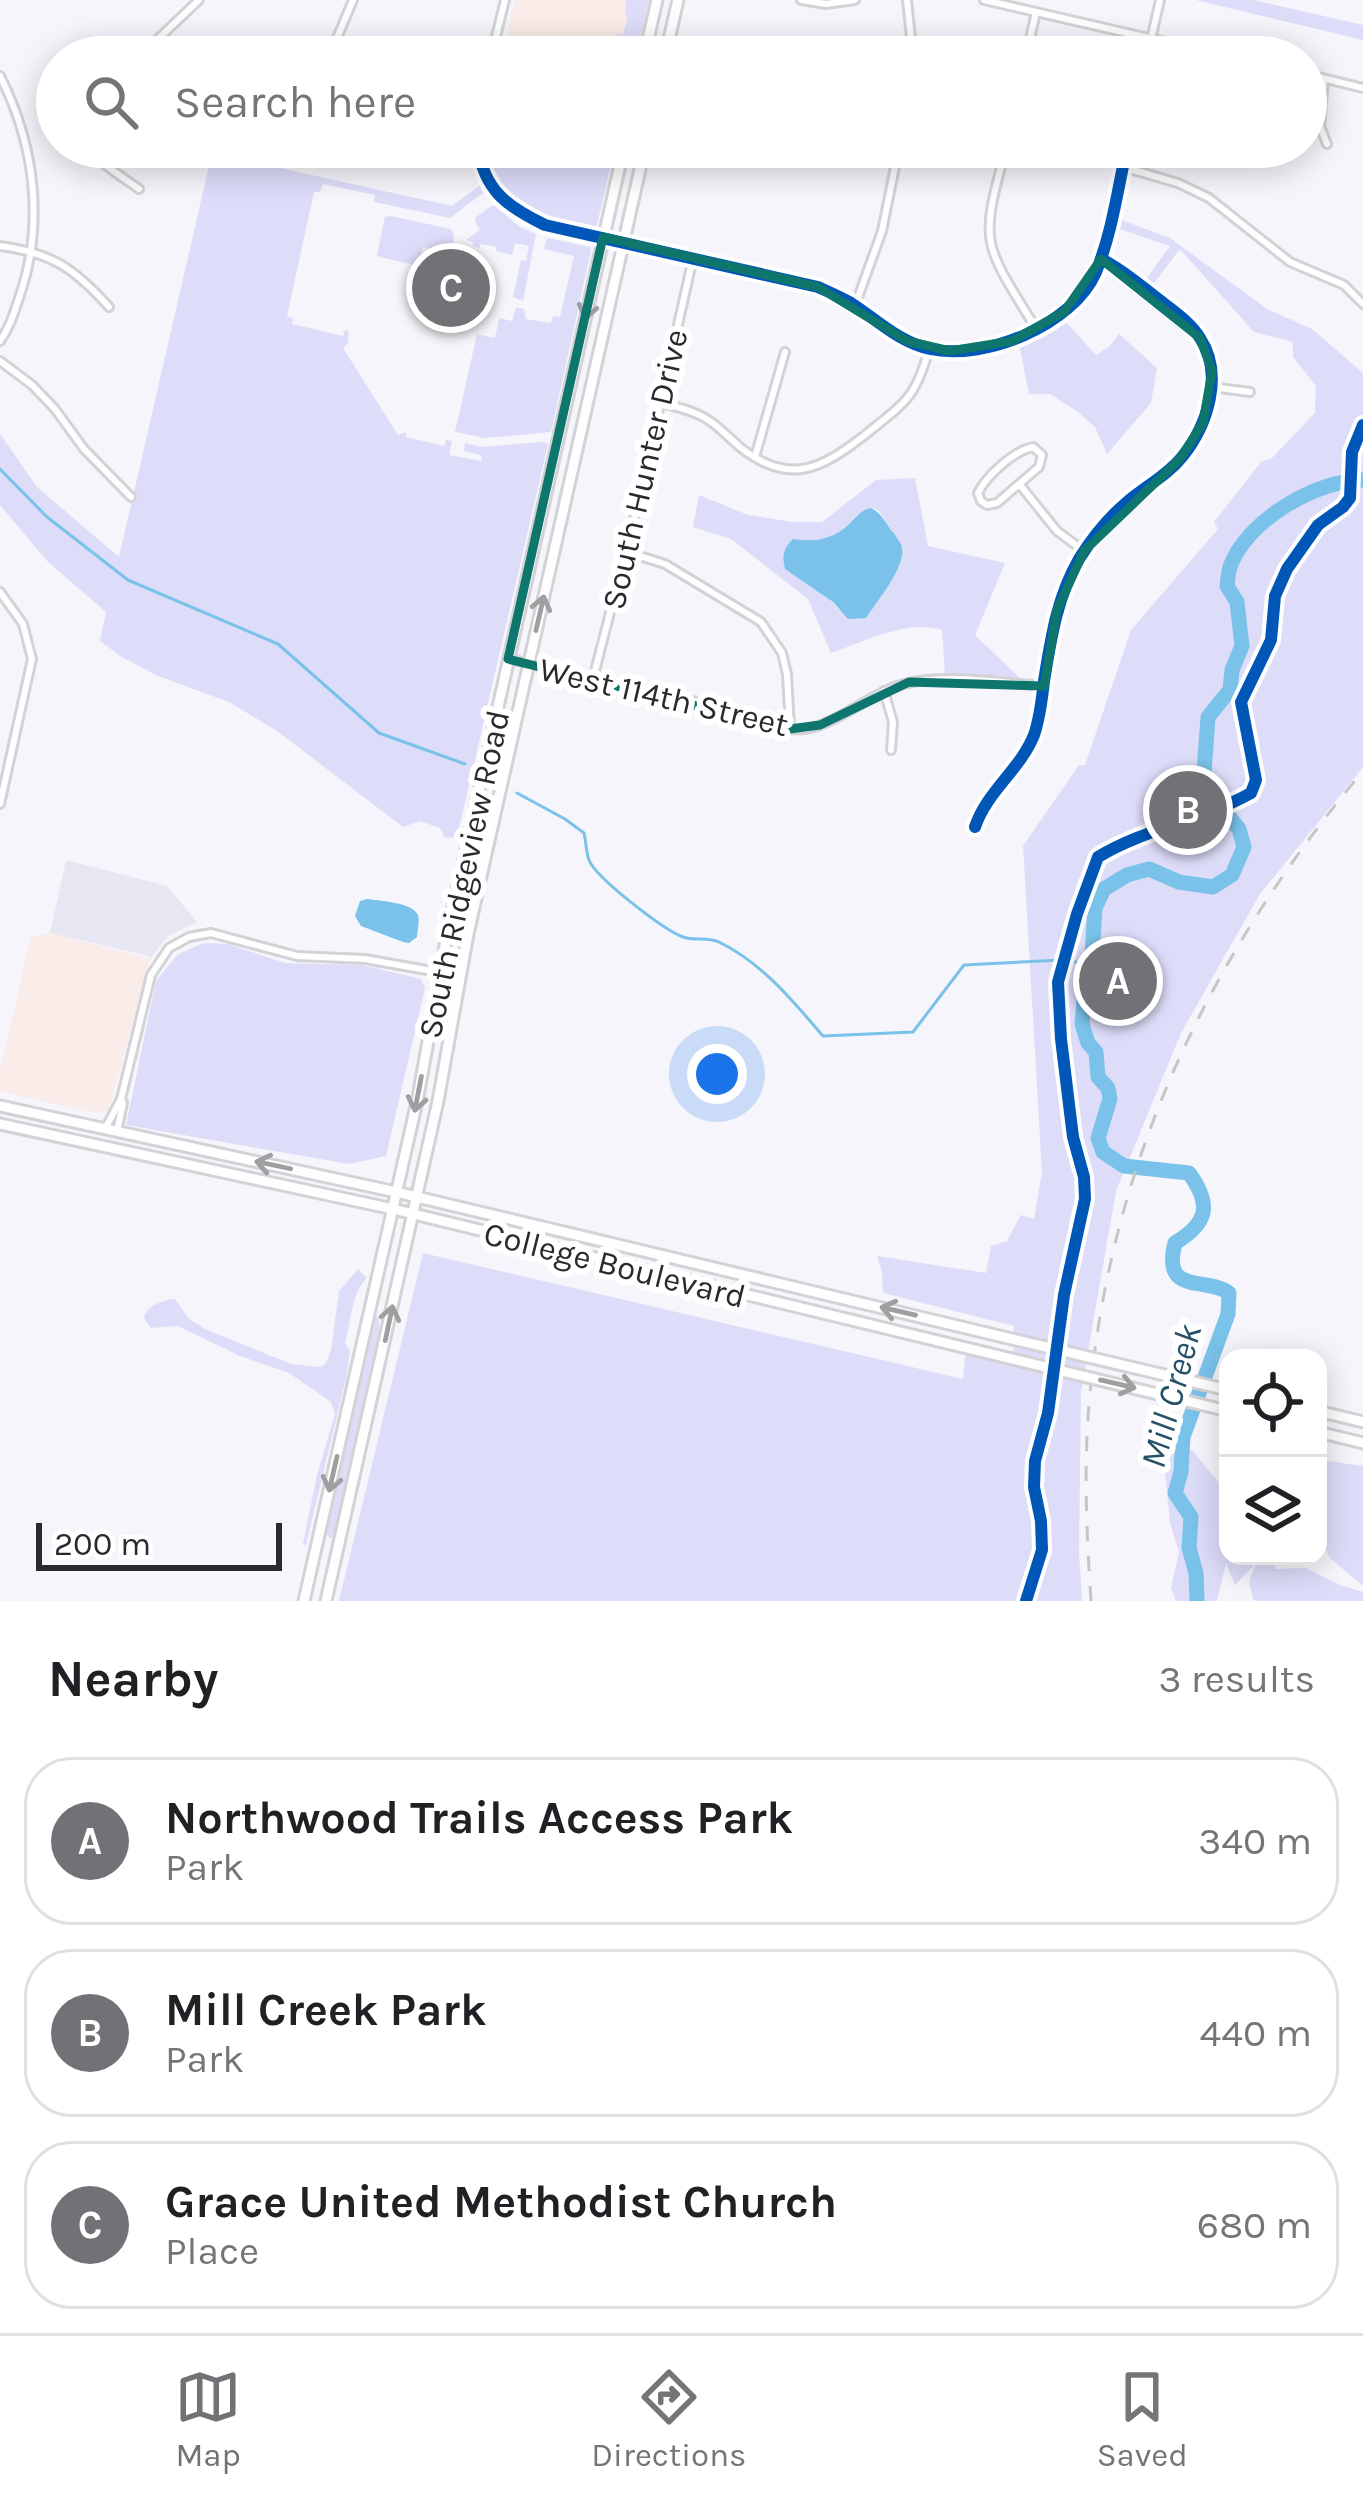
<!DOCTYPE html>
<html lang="en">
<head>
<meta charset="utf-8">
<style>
	:root { --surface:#fff; --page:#f6f6f6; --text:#202124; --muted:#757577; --line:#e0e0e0; --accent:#717176 }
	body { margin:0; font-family:Karla,sans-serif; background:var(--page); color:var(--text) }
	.controls { position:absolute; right:36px; bottom:36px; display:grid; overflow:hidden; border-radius:24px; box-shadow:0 6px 30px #0003 }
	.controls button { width:108px; height:108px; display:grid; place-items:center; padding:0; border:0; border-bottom:3px solid var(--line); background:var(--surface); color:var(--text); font:60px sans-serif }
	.scale { position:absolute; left:36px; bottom:30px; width:246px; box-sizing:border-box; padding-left:12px; border:6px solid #2a2a2e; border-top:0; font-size:33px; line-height:42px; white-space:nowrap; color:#2a2a2e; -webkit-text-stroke:9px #fff; paint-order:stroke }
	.you { position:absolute; left:717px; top:1074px; width:42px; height:42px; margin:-30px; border:9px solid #fff; border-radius:50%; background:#1a73e8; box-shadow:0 0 0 18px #1a73e833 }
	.badge { display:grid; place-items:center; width:78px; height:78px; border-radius:50%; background:var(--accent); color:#fff; font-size:39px; font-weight:700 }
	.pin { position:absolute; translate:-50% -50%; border:6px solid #fff; box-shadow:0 3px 12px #0006 }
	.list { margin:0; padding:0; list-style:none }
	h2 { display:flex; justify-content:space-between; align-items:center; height:156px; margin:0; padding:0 48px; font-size:51px }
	h2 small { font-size:39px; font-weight:400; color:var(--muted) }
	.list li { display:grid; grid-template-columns:78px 1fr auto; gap:36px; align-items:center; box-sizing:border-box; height:168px; margin:0 24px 24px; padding:0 24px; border:3px solid var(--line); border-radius:48px }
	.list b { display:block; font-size:45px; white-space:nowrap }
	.list p { margin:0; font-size:39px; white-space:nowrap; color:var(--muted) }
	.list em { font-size:39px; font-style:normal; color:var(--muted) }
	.icon { flex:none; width:66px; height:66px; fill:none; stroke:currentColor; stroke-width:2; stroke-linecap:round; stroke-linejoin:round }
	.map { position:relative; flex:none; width:1363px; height:1601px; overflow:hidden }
	.search { position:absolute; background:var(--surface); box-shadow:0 6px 30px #0003; left:36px; right:36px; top:36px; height:132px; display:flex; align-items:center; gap:30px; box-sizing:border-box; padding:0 42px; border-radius:66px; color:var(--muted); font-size:45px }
	.sheet { height:732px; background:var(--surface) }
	nav { display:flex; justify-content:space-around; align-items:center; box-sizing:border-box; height:168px; border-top:3px solid var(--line); background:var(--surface); font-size:33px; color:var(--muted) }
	nav a { display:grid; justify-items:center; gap:6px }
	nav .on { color:var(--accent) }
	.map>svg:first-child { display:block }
</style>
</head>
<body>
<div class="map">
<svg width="1363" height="1601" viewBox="0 0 1363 1601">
	<rect width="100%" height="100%" fill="#f5f5fb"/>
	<g fill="#f9ece9">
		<path d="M 515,0 L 651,0 L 639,57 L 563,57 L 505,44 Z"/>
		<path d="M 50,933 L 150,959 L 108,1113 L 85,1111 L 0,1091 L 0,1070 L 31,937 Z"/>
	</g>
	<path fill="#e6e7f2" d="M 66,860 L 167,886 L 197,922 L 168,936 L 150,959 L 149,956 L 50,933 Z"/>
	<g fill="#ddddfa" fill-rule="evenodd">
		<path d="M 626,0 L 649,0 L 636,57 L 617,57 L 621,38 L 617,37 L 617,33 L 623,34 L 628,16 L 625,15 Z"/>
		<path d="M 1196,0 L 1253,0 L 1363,25 L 1363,40 Z"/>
		<path d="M 486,147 L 615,147 L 597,225 L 594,227 C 540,217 497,209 486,147 Z"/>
		<path d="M 212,153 L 452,206 L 479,186 L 483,193 L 450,218 L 374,202 L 375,195 L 323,184 L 320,192 L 314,192 L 287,316 L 293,318 L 292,324 L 343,336 L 345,330 L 349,331 L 348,343 L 343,348 L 398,435 L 406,432 L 406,437 L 444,446 L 446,440 L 452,441 L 449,455 L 482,461 L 481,455 L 464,451 L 465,443 L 482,447 L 543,442 L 548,444 L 457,837 L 445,838 L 440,828 L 420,821 L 403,827 L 277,731 L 229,702 L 158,676 L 122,657 L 100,641 L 106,612 L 48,562 L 0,505 L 0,434 L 37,487 L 119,557 Z"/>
		<path d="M 493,205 L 520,227 L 536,234 L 523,301 L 513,297 L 521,260 L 526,261 L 529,246 L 515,243 L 512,255 L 496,251 L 496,247 L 481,244 L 479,248 L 473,246 L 473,242 L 466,240 L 480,230 L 475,222 L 476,217 Z"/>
		<path d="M 391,216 L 451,229 L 454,236 L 451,253 L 423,247 L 416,272 L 411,264 L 379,257 L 377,255 L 385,217 Z"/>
		<path d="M 1116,218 L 1170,238 L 1267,309 L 1312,329 L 1363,373 L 1363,767 L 1260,894 L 1181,1033 L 1116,1191 L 1081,1392 L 1079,1552 L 1082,1601 L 339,1601 L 423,1253 L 963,1379 L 966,1347 L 1012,1358 L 1017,1335 L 1013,1333 L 1014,1326 L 883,1293 L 882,1272 L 877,1256 L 986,1273 L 991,1246 L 1007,1241 L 1021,1215 L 1034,1219 L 1042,1172 L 1023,846 L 1079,765 L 1085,765 L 1131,630 L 1218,529 L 1214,522 L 1261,462 L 1272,458 L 1315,413 L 1316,386 L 1293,357 L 1293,342 L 1254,332 L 1180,249 L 1151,287 L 1144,282 L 1170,246 L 1114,227 Z"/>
		<path d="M 547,238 L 590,247 L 591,251 L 551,432 L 485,438 L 455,432 L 477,334 L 495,338 L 499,318 L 512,321 L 516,307 L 524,309 L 526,319 L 551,323 L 553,316 L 560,317 L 574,256 L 544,249 Z"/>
		<path d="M 1064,320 L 1096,355 L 1109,347 L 1119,334 L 1157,368 L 1151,403 L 1107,454 L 1095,427 L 1078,412 L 1050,394 L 1029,394 L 1019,344 Z"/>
		<path d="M 915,478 L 928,546 L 1005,563 L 975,635 L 1022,680 L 945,675 L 942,630 C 907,619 864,642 831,653 L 808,599 L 731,539 L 693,527 L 699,495 L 748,515 L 793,522 L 822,522 L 876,480 ZM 871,508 L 879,511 L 903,548 L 902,559 L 887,588 L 866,618 L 839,610 C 830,596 807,585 794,573 L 806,541 C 821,539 835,538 846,527 C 856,519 859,512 871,508 Z"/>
		<path d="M 203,943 L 228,944 L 285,963 L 362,965 L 421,979 L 425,988 L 386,1156 L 349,1164 L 126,1125 L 156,981 L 177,955 Z"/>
		<path d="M 358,1269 L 367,1278 C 350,1295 352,1321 345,1342 L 350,1352 L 347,1374 L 306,1545 L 303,1544 L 317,1475 L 335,1414 L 331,1402 L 289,1373 L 240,1356 L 178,1326 L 151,1328 L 144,1318 C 146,1306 163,1300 175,1299 L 189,1319 L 205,1329 L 291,1364 L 321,1367 L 326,1363 L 331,1350 L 339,1291 Z"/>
		<path d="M 375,1316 L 379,1317 L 380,1344 L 336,1534 L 331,1539 L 325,1533 Z"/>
		<path d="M 1170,1442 L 1193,1451 L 1219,1483 L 1228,1477 L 1228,1556 L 1272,1556 L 1276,1569 L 1306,1568 L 1340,1585 L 1363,1592 L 1363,1601 L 1258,1601 L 1253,1599 L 1249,1581 L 1257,1562 L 1235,1585 L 1226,1563 L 1217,1601 L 1176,1601 L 1171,1588 L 1179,1552 L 1170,1523 L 1165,1471 Z"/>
		<path d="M 1328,1461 L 1363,1466 L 1363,1586 L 1330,1558 L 1318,1533 L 1318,1465 Z"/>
	</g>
	<g fill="#7ac2e9">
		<path d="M 871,508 C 881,513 884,520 891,530 C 894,533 901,543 902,547 C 907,565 876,603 866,618 L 848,619 L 833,602 L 785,569 C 782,555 783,549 793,539 C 813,542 833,540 848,525 C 857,517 859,511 871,508 Z"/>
		<path d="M 367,899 C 380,901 412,902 418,915 C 420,920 417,932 417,937 L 409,943 L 403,942 L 361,926 L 355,916 L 360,901 Z"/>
	</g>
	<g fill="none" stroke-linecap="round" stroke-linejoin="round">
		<g stroke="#7ac2e9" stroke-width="3">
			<path d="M 0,469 L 47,517 L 128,580 L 278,644 L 379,733 L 465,764"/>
			<path d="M 517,793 L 565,819 L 584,833 C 586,841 586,852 589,860 C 596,878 664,930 683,937 C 694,941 708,937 719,942 C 762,963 792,1000 823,1036 L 913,1032 L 964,965 L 1062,960 L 1076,962 L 1091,972"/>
		</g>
		<path stroke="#7ac2e9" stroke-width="15" d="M 1197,1601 L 1196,1573 L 1189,1548 L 1191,1517 L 1175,1493 L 1181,1472 L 1183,1437 L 1228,1314 L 1229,1293 C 1208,1276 1161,1297 1175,1243 C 1208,1223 1212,1205 1189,1173 L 1124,1166 L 1103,1152 L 1098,1138 L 1110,1099 L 1108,1088 L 1098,1077 L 1096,1052 L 1088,1043 L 1082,1024 L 1085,988 L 1091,972 L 1095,908 L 1104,889 L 1127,875 L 1149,869 L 1179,882 L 1213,887 L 1232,875 L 1244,847 L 1239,829 L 1219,804 L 1214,788 L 1204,772 L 1208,717 L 1230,690 L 1232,670 L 1242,646 L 1237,602 L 1227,586 C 1228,580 1228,573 1230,567 C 1246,521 1316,480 1363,480"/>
		<g stroke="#d3d3d7" stroke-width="12">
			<g id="street">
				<path d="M 801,0 L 826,4 L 855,0"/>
				<path d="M 907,0 L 913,57"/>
				<path d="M 984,0 L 1231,57"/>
				<path d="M 139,57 L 199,0"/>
				<path d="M 329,57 L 353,0"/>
				<path d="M 491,57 L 505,0"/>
				<path d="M 1026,57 L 1036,12"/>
				<path d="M 1147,57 L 1160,0"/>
				<path d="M 1306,74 L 1363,88"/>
				<path d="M 0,76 C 35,145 45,224 19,298 C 14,313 10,327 0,341"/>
				<path d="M 1324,79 L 1320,126 L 1327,144"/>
				<path d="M 91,147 C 100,165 123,177 139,189"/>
				<path d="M 478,147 C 484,191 508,207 545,225 L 818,287 C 829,292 841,297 851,303 C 877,320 899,342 930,349 C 985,361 1073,325 1096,272 C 1112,233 1118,188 1127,147"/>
				<path d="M 1006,147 C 1000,176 985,213 991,243 C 996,269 1022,304 1036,329"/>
				<path d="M 1123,167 L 1178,183 L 1209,198 L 1290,262 L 1344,285 L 1363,304"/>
				<path d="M 0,246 C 52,253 74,268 109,307"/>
				<path d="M 855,306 L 882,231 L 899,147"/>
				<path d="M 0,361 L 32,385 L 55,409 L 84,449 L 131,497"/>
				<path d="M 1212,387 L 1250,392"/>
				<path d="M 662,403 C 676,407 692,410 705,418 C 719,426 729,438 741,448 C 790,486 821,469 865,435 C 904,403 915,400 929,349"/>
				<path d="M 1033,447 L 1042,455 L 1039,467 L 997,503 L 987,505 L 981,501 L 978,493 C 987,475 1014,451 1033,447 Z"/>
				<path d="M 755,457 L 785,352"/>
				<path d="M 1020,485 L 1057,531 L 1084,551"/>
				<path d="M 627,552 L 665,564 L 761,622 L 782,653 L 787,674 L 790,729"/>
				<path d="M 0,592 L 23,624 L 32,659 L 0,804"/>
				<path d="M 510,659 C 576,675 642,688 708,705 C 741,714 769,732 805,729 C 833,726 868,696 897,686 C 939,672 1000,683 1044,686"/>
				<path d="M 593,679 L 637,507 L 693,258"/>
				<path d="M 884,691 L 893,722 L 891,750"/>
				<path d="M 975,827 C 987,791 1020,770 1034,735 C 1040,718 1042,699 1044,681 C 1051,638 1057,597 1079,559 C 1092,538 1107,519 1126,503 C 1144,487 1167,476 1182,457 C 1208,425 1224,374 1200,338 C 1189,320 1169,308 1153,295 C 1136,282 1120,268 1101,259"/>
				<path d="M 106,1127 L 121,1099"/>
				<path d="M 117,1132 L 123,1103 L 121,1099 L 151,975 L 169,948 L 189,937 L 211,933 L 297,956 L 365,959 L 460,976"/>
			</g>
		</g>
		<g stroke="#d3d3d7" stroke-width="15">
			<g id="secondary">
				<path d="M 644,57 L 657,0"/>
				<path d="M 665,57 L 678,0"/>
				<path d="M 0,1106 L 396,1192 L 1012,1339"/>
				<path d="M 0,1124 L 393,1209 L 1008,1358"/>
				<path d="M 1318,1411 L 1363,1422"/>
				<path d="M 1318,1432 L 1363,1443"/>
				<path d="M 304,1601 L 418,1097 L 448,929 L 624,147"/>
				<path d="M 326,1601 L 438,1101 L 468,934 L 645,147"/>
			</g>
		</g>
		<use href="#street" stroke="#fefefe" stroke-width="6"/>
		<use href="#secondary" stroke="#fefefe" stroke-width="9"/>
		<path stroke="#c6c6c7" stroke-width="3" stroke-dasharray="15 15" stroke-linecap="butt" d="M 1091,1601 C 1087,1540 1084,1479 1088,1418 C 1105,1172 1206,958 1363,771"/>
		<g stroke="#d3d3d7" stroke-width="15" stroke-linecap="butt">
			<g id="secondary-bridge">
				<path d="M 1012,1339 L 1228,1390"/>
				<path d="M 1008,1358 L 1228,1411"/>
			</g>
		</g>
		<use href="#secondary-bridge" stroke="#fefefe" stroke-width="9"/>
		<g stroke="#fff" stroke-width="20">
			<g id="cycleway">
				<path d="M 478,147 C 484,191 508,207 545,225 L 818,287 C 829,292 841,297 851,303 C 877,320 899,342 930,349 C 985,361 1073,325 1096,272 C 1112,233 1118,188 1127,147"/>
				<path d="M 975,827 C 987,791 1020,770 1034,735 C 1040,718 1042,699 1044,681 C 1051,638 1057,597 1079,559 C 1092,538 1107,519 1126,503 C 1144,487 1167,476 1182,457 C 1208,425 1224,374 1200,338 C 1189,320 1169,308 1153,295 C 1136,282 1120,268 1101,259"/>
				<path d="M 1026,1601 L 1042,1550 L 1041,1521 L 1034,1487 L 1035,1461 L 1048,1413 L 1064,1295 L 1085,1199 L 1084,1177 L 1073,1137 L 1061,1039 L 1058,982 L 1077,914 L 1098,857 C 1146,828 1203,820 1251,793 L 1256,780 L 1241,702 L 1271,640 L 1275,596 L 1287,569 L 1318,525 L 1343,507 L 1350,498 L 1352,452 L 1363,425"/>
			</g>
		</g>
		<use href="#cycleway" stroke="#0057b8" stroke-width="12"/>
	</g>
	<defs><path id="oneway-shaft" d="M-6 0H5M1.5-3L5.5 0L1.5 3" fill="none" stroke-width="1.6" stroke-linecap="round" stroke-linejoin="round" transform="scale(3)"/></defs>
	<g stroke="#9f9fa0">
		<use href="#oneway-shaft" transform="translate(589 302) rotate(103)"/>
		<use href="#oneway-shaft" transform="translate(540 613) rotate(-77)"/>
		<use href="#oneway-shaft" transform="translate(418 1094) rotate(101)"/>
		<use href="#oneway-shaft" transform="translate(273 1165) rotate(-168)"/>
		<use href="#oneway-shaft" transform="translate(898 1311) rotate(-167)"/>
		<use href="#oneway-shaft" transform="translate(389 1323) rotate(-78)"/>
		<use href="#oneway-shaft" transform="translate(1118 1384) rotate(13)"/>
		<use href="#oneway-shaft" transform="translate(333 1474) rotate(103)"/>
	</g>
	<path fill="none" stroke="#0f766e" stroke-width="9" stroke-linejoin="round" d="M 603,237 L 818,287 L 907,341 L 950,351 L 1012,341 L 1064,312 L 1101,259 L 1200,338 L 1212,371 L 1203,423 L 1180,459 L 1084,551 L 1057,610 L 1044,686 L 909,682 L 820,725 L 790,729 L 508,659 Z"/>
	<g text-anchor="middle" stroke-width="12" stroke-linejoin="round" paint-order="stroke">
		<g font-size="33" fill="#2a2a2e" stroke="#fff">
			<text transform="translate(644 469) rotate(-77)" y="12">South Hunter Drive</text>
			<text transform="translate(664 696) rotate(13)" y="12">West 114th Street</text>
			<text transform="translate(463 874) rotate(-78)" y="12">South Ridgeview Road</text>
			<text transform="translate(615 1264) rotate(14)" y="12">College Boulevard</text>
		</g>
		<g font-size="36" font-style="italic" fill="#275168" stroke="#fff">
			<text transform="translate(1170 1396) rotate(-75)" y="13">Mill Creek</text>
		</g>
	</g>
</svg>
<div class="controls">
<button><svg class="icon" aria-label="locate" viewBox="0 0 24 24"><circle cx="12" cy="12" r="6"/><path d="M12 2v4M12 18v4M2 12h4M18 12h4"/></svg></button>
<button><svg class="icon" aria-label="layers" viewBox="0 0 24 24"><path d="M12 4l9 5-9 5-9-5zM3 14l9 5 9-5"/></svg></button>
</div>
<div class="scale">200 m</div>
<div class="you"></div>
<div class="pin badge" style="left:1118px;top:981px">A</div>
<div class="pin badge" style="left:1188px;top:810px">B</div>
<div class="pin badge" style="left:451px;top:288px">C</div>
<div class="search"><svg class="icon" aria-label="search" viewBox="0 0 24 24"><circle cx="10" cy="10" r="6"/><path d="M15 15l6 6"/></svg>Search here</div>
</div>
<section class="sheet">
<h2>Nearby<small>3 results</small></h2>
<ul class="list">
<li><span class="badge">A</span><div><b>Northwood Trails Access Park</b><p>Park</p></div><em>340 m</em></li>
<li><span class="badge">B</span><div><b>Mill Creek Park</b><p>Park</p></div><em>440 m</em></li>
<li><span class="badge">C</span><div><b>Grace United Methodist Church</b><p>Place</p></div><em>680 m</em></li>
</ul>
</section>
<nav>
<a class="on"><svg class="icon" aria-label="map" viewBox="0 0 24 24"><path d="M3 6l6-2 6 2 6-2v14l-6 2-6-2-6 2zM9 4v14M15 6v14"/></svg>Map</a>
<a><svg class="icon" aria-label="directions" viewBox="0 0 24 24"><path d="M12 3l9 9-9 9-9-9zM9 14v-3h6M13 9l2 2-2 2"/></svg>Directions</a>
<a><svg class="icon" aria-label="saved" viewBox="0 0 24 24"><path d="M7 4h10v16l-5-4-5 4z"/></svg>Saved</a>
</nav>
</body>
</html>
